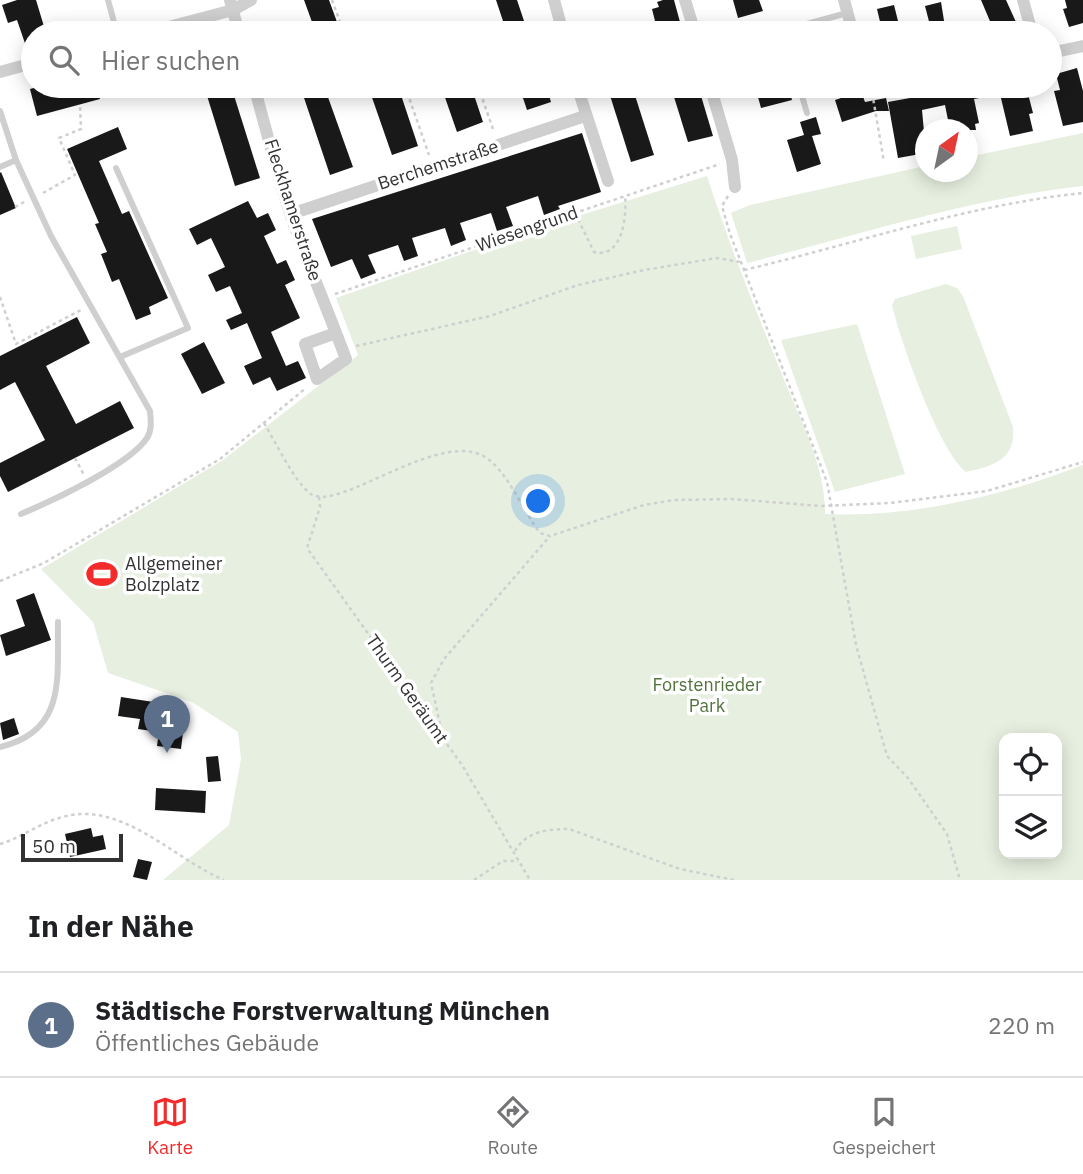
<!DOCTYPE html>
<html lang="de">
<head>
<meta charset="utf-8">
<style>
	:root { --surface:#fff; --page:#f6f6f6; --text:#202124; --muted:#757577; --line:#e0e0e0; --accent:#f32b2b }
	body { margin:0; font-family:"IBM Plex Sans",sans-serif; background:var(--page); color:var(--text) }
	.controls { position:absolute; right:21px; bottom:21px; display:grid; overflow:hidden; border-radius:14px; box-shadow:0 4px 18px #0003 }
	.controls button { width:63px; height:63px; display:grid; place-items:center; padding:0; border:0; border-bottom:2px solid var(--line); background:var(--surface); color:var(--text); font:35px sans-serif }
	.compass { position:absolute; left:915px; top:119px; width:63px; height:63px; border-radius:50%; background:var(--surface); box-shadow:0 4px 18px #0003; rotate:33deg }
	.scale { position:absolute; left:21px; bottom:18px; width:102px; box-sizing:border-box; padding-left:7px; border:4px solid #323232; border-top:0; font-size:19px; line-height:24px; white-space:nowrap; color:#323232; -webkit-text-stroke:5px #fff; paint-order:stroke }
	.you { position:absolute; left:539px; top:502px; width:24px; height:24px; margin:-18px; border:5px solid #fff; border-radius:50%; background:#1a73e8; box-shadow:0 0 0 10px #1a73e833 }
	.badge { display:grid; place-items:center; width:46px; height:46px; border-radius:50%; background:var(--accent); color:#fff; font-size:23px; font-weight:700 }
	.pin { position:absolute; translate:-50% -58px; filter:drop-shadow(0 2px 4px #0008) }
	.pin::after { content:''; position:absolute; top:37px; width:24px; height:21px; background:inherit; clip-path:polygon(0 0,100% 0,50% 100%) }
	.list { margin:0; padding:0; list-style:none }
	h2 { display:flex; justify-content:space-between; align-items:center; height:91px; margin:0; padding:0 28px; font-size:30px }
	h2 small { font-size:23px; font-weight:400; color:var(--muted) }
	.list li { display:grid; grid-template-columns:46px 1fr auto; gap:21px; align-items:center; box-sizing:border-box; height:105px; padding:0 28px; border-top:2px solid var(--line) }
	.list b { display:block; font-size:26px; white-space:nowrap }
	.list p { margin:0; font-size:23px; white-space:nowrap; color:var(--muted) }
	.list em { font-size:23px; font-style:normal; color:var(--muted) }
	.icon { flex:none; width:38px; height:38px; fill:none; stroke:currentColor; stroke-width:2; stroke-linecap:round; stroke-linejoin:round }
	.map { position:relative; flex:none; width:1083px; height:880px; overflow:hidden }
	.search { position:absolute; background:var(--surface); box-shadow:0 4px 18px #0003; left:21px; right:21px; top:21px; height:77px; display:flex; align-items:center; gap:18px; box-sizing:border-box; padding:0 24px; border-radius:38px; color:var(--muted); font-size:26px }
	.sheet { height:196px; background:var(--surface) }
	nav { display:flex; justify-content:space-around; align-items:center; box-sizing:border-box; height:98px; border-top:2px solid var(--line); background:var(--surface); font-size:19px; color:var(--muted) }
	nav a { display:grid; justify-items:center; gap:4px }
	nav .on { color:var(--accent) }
	.map>svg:first-child { display:block }
</style>
</head>
<body>
<div class="map">
<svg width="1083" height="880" viewBox="0 0 1083 880">
	<rect width="100%" height="100%" fill="#fff"/>
	<g fill="#e7f0e0" fill-rule="evenodd">
		<path d="M 1083,133 L 1083,186 C 968,199 859,235 747,263 L 731,213 L 750,205 L 925,166 L 926,172 L 968,172 L 968,157 Z"/>
		<path d="M 707,176 C 728,241 753,304 779,367 C 797,414 826,464 825,514 C 912,518 1002,496 1083,465 L 1083,880 L 163,880 L 229,825 L 241,759 L 238,732 L 192,702 L 108,673 L 93,622 L 41,569 L 223,460 L 358,355 L 336,298 L 523,233 ZM 1004,738 L 1057,738 L 1057,854 L 1004,854 Z"/>
		<path d="M 957,226 L 962,249 L 916,259 L 911,236 Z"/>
		<path d="M 946,284 L 957,288 L 963,296 L 1013,427 C 1016,459 994,466 966,472 C 939,452 900,340 892,305 L 895,299 Z"/>
		<path d="M 857,324 L 905,474 L 835,492 L 781,340 Z"/>
	</g>
	<g fill="#191919">
		<path d="M 17,0 L 36,0 L 46,33 L 33,33 L 33,54 L 29,55 L 17,20 L 8,23 L 2,5 Z"/>
		<path d="M 304,0 L 329,0 L 341,33 L 316,33 Z"/>
		<path d="M 496,0 L 517,0 L 528,33 L 507,33 Z"/>
		<path d="M 663,0 L 674,0 L 683,33 L 658,33 L 652,9 L 659,7 L 657,2 Z"/>
		<path d="M 733,0 L 759,0 L 763,11 L 738,18 Z"/>
		<path d="M 981,0 L 1006,0 L 1021,33 L 995,33 Z"/>
		<path d="M 1065,0 L 1083,0 L 1083,23 L 1069,27 L 1063,9 L 1067,8 Z"/>
		<path d="M 941,2 L 946,33 L 932,33 L 925,6 Z"/>
		<path d="M 894,5 L 899,25 L 882,30 L 877,9 Z"/>
		<path d="M 1077,68 L 1083,91 L 1083,122 L 1063,126 L 1054,91 L 1060,90 L 1056,74 Z"/>
		<path d="M 41,86 L 96,86 L 100,99 L 37,116 L 30,89 Z"/>
		<path d="M 204,86 L 231,86 L 260,178 L 235,186 Z"/>
		<path d="M 300,86 L 324,86 L 353,167 L 330,175 Z"/>
		<path d="M 368,86 L 398,86 L 418,146 L 392,155 Z"/>
		<path d="M 441,86 L 471,86 L 483,122 L 457,132 Z"/>
		<path d="M 519,86 L 546,86 L 551,102 L 527,110 Z"/>
		<path d="M 607,86 L 632,86 L 654,155 L 631,162 Z"/>
		<path d="M 755,86 L 788,86 L 792,100 L 761,108 Z"/>
		<path d="M 859,86 L 865,102 L 886,98 L 889,111 L 876,111 L 842,122 L 835,100 L 850,95 L 848,88 Z"/>
		<path d="M 976,86 L 1026,86 L 1033,113 L 1029,114 L 1033,131 L 1010,136 L 1000,94 L 974,99 L 979,123 L 975,124 L 976,130 L 950,130 L 945,105 L 922,110 L 926,153 L 898,158 L 888,102 Z"/>
		<path d="M 699,89 L 713,136 L 688,142 L 674,97 Z"/>
		<path d="M 816,117 L 821,134 L 812,136 L 821,164 L 797,172 L 787,140 L 804,135 L 800,122 Z"/>
		<path d="M 118,127 L 127,149 L 99,161 L 122,214 L 129,211 L 168,298 L 149,307 L 151,314 L 136,320 L 119,279 L 112,282 L 101,254 L 107,252 L 95,224 L 99,223 L 67,149 Z"/>
		<path d="M 582,133 L 601,192 L 558,206 L 560,209 L 544,215 L 538,196 L 506,207 L 513,226 L 497,231 L 491,213 L 460,223 L 466,240 L 451,246 L 445,228 L 412,238 L 418,256 L 404,261 L 398,245 L 368,255 L 376,273 L 361,279 L 352,259 L 331,267 L 312,219 Z"/>
		<path d="M 1,172 L 16,208 L 0,215 L 0,173 Z"/>
		<path d="M 248,201 L 257,218 L 268,213 L 276,230 L 264,236 L 277,264 L 286,260 L 295,280 L 285,285 L 300,318 L 271,332 L 286,366 L 298,361 L 306,378 L 277,391 L 270,377 L 253,385 L 244,366 L 262,358 L 247,323 L 231,330 L 226,320 L 242,313 L 230,286 L 216,292 L 208,275 L 225,267 L 211,238 L 197,245 L 189,229 Z"/>
		<path d="M 77,317 L 90,343 L 46,366 L 76,424 L 120,401 L 134,428 L 8,492 L 0,476 L 0,463 L 45,440 L 15,382 L 0,390 L 0,356 Z"/>
		<path d="M 204,342 L 225,383 L 202,394 L 181,354 Z"/>
		<path d="M 34,593 L 51,640 L 6,656 L 0,635 L 25,626 L 16,600 Z"/>
		<path d="M 121,697 L 186,707 L 181,749 L 157,746 L 159,732 L 138,729 L 140,719 L 118,716 Z"/>
		<path d="M 14,718 L 19,734 L 3,740 L 0,723 Z"/>
		<path d="M 218,756 L 221,781 L 208,782 L 206,757 Z"/>
		<path d="M 156,788 L 206,791 L 205,813 L 155,810 Z"/>
		<path d="M 91,828 L 93,837 L 103,835 L 106,849 L 70,857 L 65,834 Z"/>
		<path d="M 138,859 L 152,862 L 147,880 L 133,877 Z"/>
	</g>
	<g fill="none" stroke-linecap="round" stroke-linejoin="round">
		<g stroke="#cfcfcf" stroke-width="2.5" stroke-dasharray="3.5 3.5" stroke-linecap="butt">
			<path d="M 332,0 L 344,33"/>
			<path d="M 459,30 L 461,33"/>
			<path d="M 405,86 L 429,155"/>
			<path d="M 478,86 L 494,132"/>
			<path d="M 871,86 L 884,162"/>
			<path d="M 43,193 L 75,175 L 59,138 L 81,129 L 80,104"/>
			<path d="M 728,196 L 722,206 L 730,234 L 827,482 L 856,645 L 887,756 L 908,778 L 947,834 L 960,880"/>
			<path d="M 15,207 L 24,202"/>
			<path d="M 575,213 L 594,252 C 623,259 627,215 625,196"/>
			<path d="M 744,270 C 858,243 967,205 1083,193"/>
			<path d="M 335,294 L 720,164"/>
			<path d="M 0,297 L 16,344 L 81,310"/>
			<path d="M 356,346 L 490,316 L 578,285 L 644,270 L 717,258 L 740,262"/>
			<path d="M 264,423 C 275,441 295,483 311,494 C 340,513 443,425 488,459 C 510,476 523,511 540,533 L 550,536 L 644,505 L 674,500 L 732,499 L 821,506 L 890,503 L 987,491 L 1083,462"/>
			<path d="M 75,458 L 84,475"/>
			<path d="M 319,497 L 320,507 L 307,548 L 462,765 L 530,880"/>
			<path d="M 0,581 L 44,563 L 220,459 L 306,388"/>
			<path d="M 443,738 L 431,683 L 444,659 L 550,536"/>
			<path d="M 0,844 C 21,838 38,824 59,818 C 120,798 172,858 224,880"/>
			<path d="M 515,851 C 526,831 549,829 569,829 L 680,869 L 734,880"/>
			<path d="M 474,880 L 503,861 L 518,861"/>
		</g>
		<g stroke="#cfcfcf" stroke-width="6">
			<path d="M 108,0 L 117,33"/>
			<path d="M 791,33 L 796,27 L 847,13"/>
			<path d="M 799,86 L 807,113"/>
			<path d="M 0,111 L 16,160 L 51,236 L 150,411 C 151,421 152,430 147,438 C 129,465 52,501 21,514"/>
			<path d="M 0,167 L 16,160"/>
			<path d="M 116,168 L 188,328 L 120,357"/>
			<path d="M 0,747 C 67,731 57,678 58,622"/>
		</g>
		<g stroke="#cfcfcf" stroke-width="12">
			<path d="M 230,0 L 239,33"/>
			<path d="M 554,0 L 563,33"/>
			<path d="M 685,0 L 695,33"/>
			<path d="M 844,0 L 853,33"/>
			<path d="M 1023,0 L 1032,33"/>
			<path d="M 146,33 L 233,10 L 251,0"/>
			<path d="M 1050,53 L 1083,46"/>
			<path d="M 0,72 L 33,63"/>
			<path d="M 254,86 C 266,129 277,174 291,216 C 308,264 328,311 346,359 L 317,379 L 305,344 L 336,333"/>
			<path d="M 577,86 L 608,181"/>
			<path d="M 710,86 L 732,160 L 735,187"/>
			<path d="M 291,214 L 585,116"/>
		</g>
	</g>
	<defs>
		<g id="stadium-bare" transform="scale(2.415)"><path d="M0-5a6.5 5 0 1 0 0 10a6.5 5 0 1 0 0-10ZM-3.5-1.8h7v3.6h-7Z" fill="#f32b2b" stroke="#fff" stroke-width="2.5" paint-order="stroke"/></g>
	</defs>
	<g fill-rule="evenodd">
		<use href="#stadium-bare" x="102" y="574"/>
	</g>
	<g text-anchor="middle" stroke-width="7" stroke-linejoin="round" paint-order="stroke">
		<g font-size="18" fill="#323232" stroke="#fff">
			<text transform="translate(438 165) rotate(-18)" y="6">Berchemstraße</text>
			<text transform="translate(293 210) rotate(72)" y="6">Fleckhamerstraße</text>
			<text transform="translate(527 229) rotate(-19)" y="6">Wiesengrund</text>
			<text transform="translate(407 689) rotate(55)" y="6">Thurm Geräumt</text>
		</g>
		<g font-size="18" fill="#323232" stroke="#fff" text-anchor="start">
			<text x="125" y="570">Allgemeiner<tspan x="125" dy="21">Bolzplatz</tspan></text>
		</g>
		<g font-size="18" fill="#51733b" stroke="#fff">
			<text x="707" y="691">Forstenrieder<tspan x="707" dy="21">Park</tspan></text>
		</g>
	</g>
</svg>
<div class="controls">
<button><svg class="icon" aria-label="locate" viewBox="0 0 24 24"><circle cx="12" cy="12" r="6"/><path d="M12 2v4M12 18v4M2 12h4M18 12h4"/></svg></button>
<button><svg class="icon" aria-label="layers" viewBox="0 0 24 24"><path d="M12 4l9 5-9 5-9-5zM3 14l9 5 9-5"/></svg></button>
</div>
<svg class="compass" viewBox="-18 -18 36 36"><path d="M0-13l5 13h-10z" fill="#e53935"/><path d="M0 13l5-13h-10z" fill="#757577"/></svg>
<div class="scale">50 m</div>
<div class="you"></div>
<div class="pin badge" style="left:167px;top:753px;background:#5c6f8a">1</div>
<div class="search"><svg class="icon" aria-label="search" viewBox="0 0 24 24"><circle cx="10" cy="10" r="6"/><path d="M15 15l6 6"/></svg>Hier suchen</div>
</div>
<section class="sheet">
<h2>In der Nähe<small></small></h2>
<ul class="list">
<li><span class="badge" style="background:#5c6f8a">1</span><div><b>Städtische Forstverwaltung München</b><p>Öffentliches Gebäude</p></div><em>220 m</em></li>
</ul>
</section>
<nav>
<a class="on"><svg class="icon" aria-label="map" viewBox="0 0 24 24"><path d="M3 6l6-2 6 2 6-2v14l-6 2-6-2-6 2zM9 4v14M15 6v14"/></svg>Karte</a>
<a><svg class="icon" aria-label="directions" viewBox="0 0 24 24"><path d="M12 3l9 9-9 9-9-9zM9 14v-3h6M13 9l2 2-2 2"/></svg>Route</a>
<a><svg class="icon" aria-label="saved" viewBox="0 0 24 24"><path d="M7 4h10v16l-5-4-5 4z"/></svg>Gespeichert</a>
</nav>
</body>
</html>
